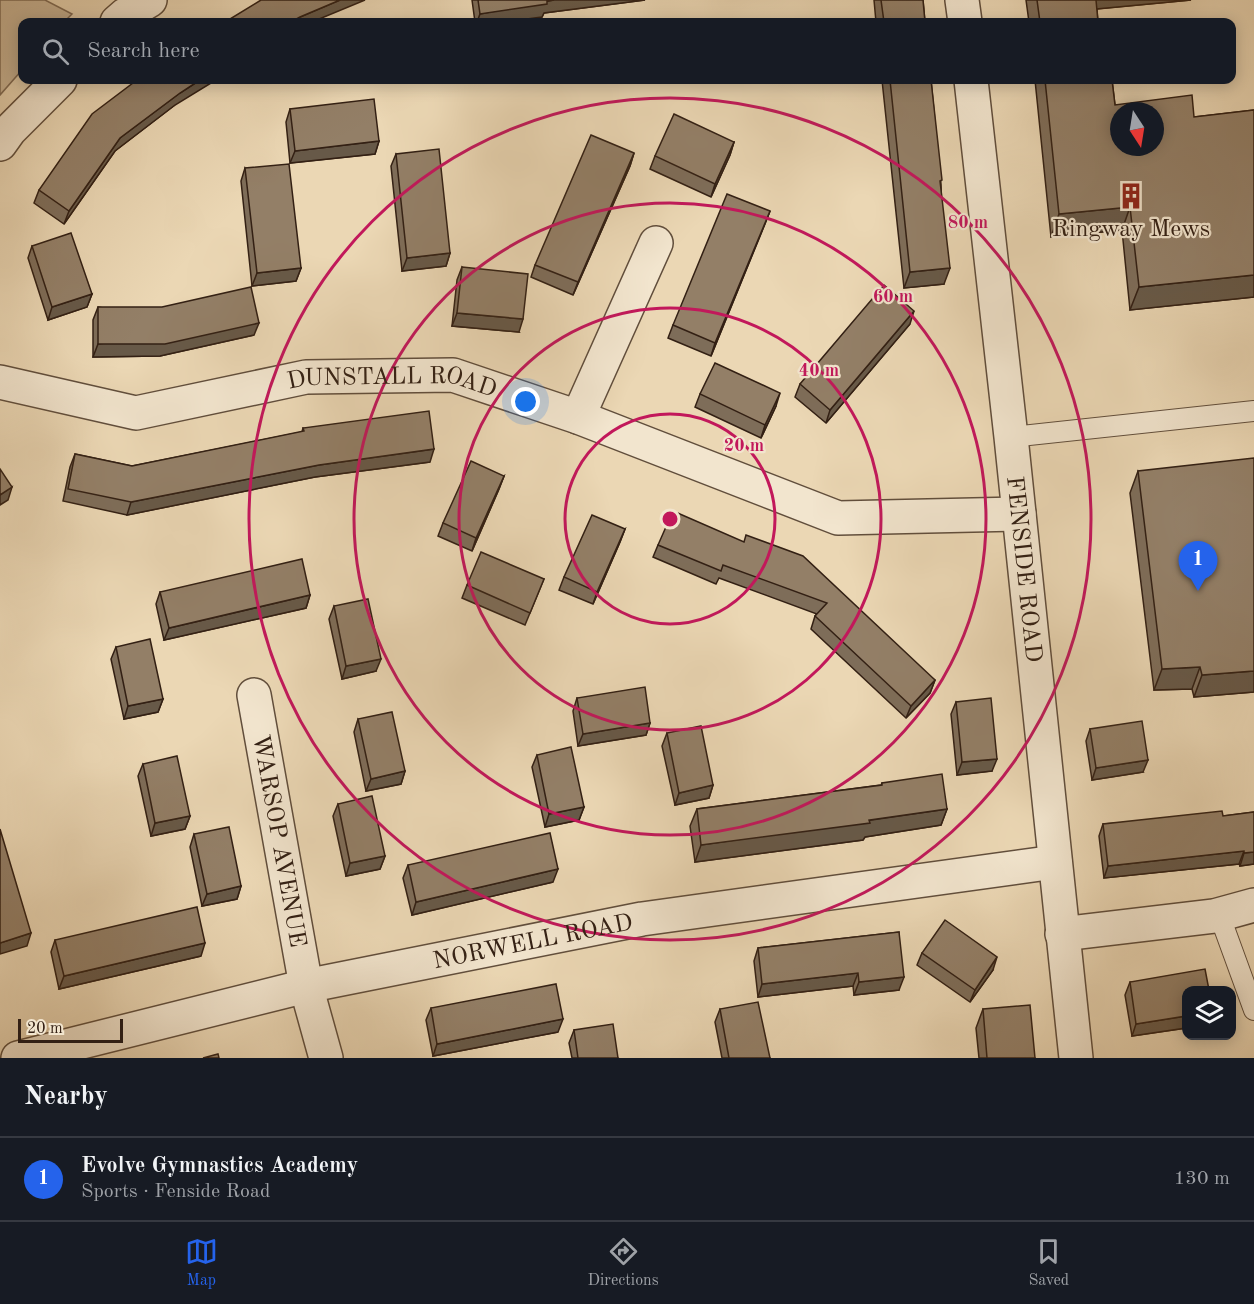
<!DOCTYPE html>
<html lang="en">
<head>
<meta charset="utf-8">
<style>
	:root { --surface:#171b24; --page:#242831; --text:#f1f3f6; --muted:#9ea1a6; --line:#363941; --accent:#2563eb }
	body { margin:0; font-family:"Old Standard TT",serif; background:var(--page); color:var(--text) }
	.controls { position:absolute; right:18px; bottom:18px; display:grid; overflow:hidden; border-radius:12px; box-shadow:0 3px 15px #0003 }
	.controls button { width:54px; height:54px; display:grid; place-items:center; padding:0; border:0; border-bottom:2px solid var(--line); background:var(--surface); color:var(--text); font:30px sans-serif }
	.compass { position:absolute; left:1110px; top:102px; width:54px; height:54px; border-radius:50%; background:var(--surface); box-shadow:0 3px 15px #0003; rotate:168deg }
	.scale { position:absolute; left:18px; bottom:15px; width:105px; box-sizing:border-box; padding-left:6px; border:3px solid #332014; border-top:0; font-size:16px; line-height:21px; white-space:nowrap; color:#332014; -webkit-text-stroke:4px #f2e5ce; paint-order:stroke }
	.you { position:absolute; left:526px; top:402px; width:21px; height:21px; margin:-15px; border:4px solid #fff; border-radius:50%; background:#1a73e8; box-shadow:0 0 0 9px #1a73e833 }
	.badge { display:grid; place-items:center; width:39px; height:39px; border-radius:50%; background:var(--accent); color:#fff; font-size:20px; font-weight:700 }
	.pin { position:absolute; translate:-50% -50px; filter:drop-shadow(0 2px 3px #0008) }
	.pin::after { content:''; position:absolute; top:32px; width:21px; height:18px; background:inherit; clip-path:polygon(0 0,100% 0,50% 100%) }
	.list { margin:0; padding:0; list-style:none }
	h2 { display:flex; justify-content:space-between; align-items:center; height:78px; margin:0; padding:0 24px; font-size:26px }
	h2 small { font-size:20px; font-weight:400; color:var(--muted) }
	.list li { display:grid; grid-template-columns:39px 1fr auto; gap:18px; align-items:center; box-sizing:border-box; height:84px; padding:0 24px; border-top:2px solid var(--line) }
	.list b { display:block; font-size:22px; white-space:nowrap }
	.list p { margin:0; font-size:20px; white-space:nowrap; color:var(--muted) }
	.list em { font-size:20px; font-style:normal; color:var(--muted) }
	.icon { flex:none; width:33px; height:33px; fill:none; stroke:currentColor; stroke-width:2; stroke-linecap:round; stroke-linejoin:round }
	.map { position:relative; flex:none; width:1254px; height:1058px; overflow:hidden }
	.search { position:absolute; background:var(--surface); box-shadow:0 3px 15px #0003; left:18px; right:18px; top:18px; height:66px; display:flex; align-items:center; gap:15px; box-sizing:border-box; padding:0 21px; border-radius:12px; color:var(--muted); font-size:22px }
	.sheet { height:162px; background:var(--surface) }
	nav { display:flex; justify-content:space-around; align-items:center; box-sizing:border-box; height:84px; border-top:2px solid var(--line); background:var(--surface); font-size:16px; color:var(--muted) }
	nav a { display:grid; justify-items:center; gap:3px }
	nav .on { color:var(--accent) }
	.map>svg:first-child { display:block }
</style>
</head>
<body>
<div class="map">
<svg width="1254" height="1058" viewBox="0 0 1254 1058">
	<rect width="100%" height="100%" fill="#ebd7b4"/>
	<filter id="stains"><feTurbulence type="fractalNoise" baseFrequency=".00333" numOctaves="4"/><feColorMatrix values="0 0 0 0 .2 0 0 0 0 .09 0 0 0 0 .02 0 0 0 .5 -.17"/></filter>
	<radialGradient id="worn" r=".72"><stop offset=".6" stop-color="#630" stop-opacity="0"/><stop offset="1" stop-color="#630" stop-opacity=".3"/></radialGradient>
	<path fill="#ccb899" stroke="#806c56" stroke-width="1.5" d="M 0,0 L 45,0 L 72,14 L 64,22 L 22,22 L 22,70 L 0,95 Z"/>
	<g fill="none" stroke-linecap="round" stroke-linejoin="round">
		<g stroke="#614e3c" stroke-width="22">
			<g id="lane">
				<path d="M 1011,437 L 1254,411"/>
				<path d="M 1219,914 L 1254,1010"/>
			</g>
		</g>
		<g stroke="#614e3c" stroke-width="36">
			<g id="street">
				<path d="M 962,0 L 965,22"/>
				<path d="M 117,22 L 125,15 L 150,0"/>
				<path id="s1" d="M 971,80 L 1011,437 L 1076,1058"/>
				<path d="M 0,144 L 10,130 L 60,80"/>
				<path id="s2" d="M 0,382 L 136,413 L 306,377 L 453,375 L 578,417 L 838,518 L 1019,514"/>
				<path d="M 578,417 L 656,243"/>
				<path id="s3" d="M 254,695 L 306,986 L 326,1058"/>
				<path d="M 1062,934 L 1214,916 L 1254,905"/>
				<path id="s4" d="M 18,1058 L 306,986 L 642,919 L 1055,862"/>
			</g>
		</g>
		<use href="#lane" stroke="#f2e5ce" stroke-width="20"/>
		<use href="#street" stroke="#f2e5ce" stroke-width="33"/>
	</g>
	<g fill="#7e6d59" stroke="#332014" stroke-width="1.5">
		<path d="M 472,0 L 645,0 L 544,13 L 542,17 L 504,22 L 475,22 Z"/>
		<path d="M 874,0 L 923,0 L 925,22 L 876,22 Z"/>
		<path d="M 1026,0 L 1191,0 L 1097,9 L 1098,22 L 1029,22 Z"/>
		<path d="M 882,80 L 931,80 L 941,184 L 944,284 L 904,288 Z"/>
		<path d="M 1035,80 L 1112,80 L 1115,105 L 1194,117 L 1254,110 L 1254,297 L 1130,310 L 1122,230 L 1051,237 Z"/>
		<path d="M 175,105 L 115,151 L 64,224 L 34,203 L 39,190 Z"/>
		<path d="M 290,109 L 379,141 L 375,154 L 290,163 L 286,122 Z"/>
		<path d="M 734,142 L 730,155 L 711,197 L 650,169 L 655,156 Z"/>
		<path d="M 634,153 L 630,166 L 573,295 L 531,277 L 535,265 Z"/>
		<path d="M 396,154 L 450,253 L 446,266 L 402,271 L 391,166 Z"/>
		<path d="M 245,168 L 301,268 L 296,281 L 252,286 L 241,181 Z"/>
		<path d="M 770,211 L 711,356 L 668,338 L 673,325 Z"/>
		<path d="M 32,246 L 92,294 L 87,307 L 48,320 L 28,258 Z"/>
		<path d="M 462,267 L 519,332 L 452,326 L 457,280 Z"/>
		<path d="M 98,307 L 254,335 L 160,356 L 93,357 L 93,320 Z"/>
		<path d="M 910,324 L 826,423 L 795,397 L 800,384 Z"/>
		<path d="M 700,394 L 776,406 L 761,438 L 695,407 Z"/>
		<path d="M 303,428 L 430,462 L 315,477 L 127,515 L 63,501 L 70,467 L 75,454 L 132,466 L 302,432 Z"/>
		<path d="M 1138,471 L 1254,692 L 1194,697 L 1192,689 L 1154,690 L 1130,493 Z"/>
		<path d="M 504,476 L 499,489 L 472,551 L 438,536 L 443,523 Z"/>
		<path d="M 625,529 L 620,542 L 593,604 L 559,590 L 564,577 Z"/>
		<path d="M 744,542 L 935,680 L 930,693 L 906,718 L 811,629 L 815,616 L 817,614 L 719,578 L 716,584 L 653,557 L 658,545 Z"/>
		<path d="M 544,579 L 525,625 L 462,598 L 467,585 Z"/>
		<path d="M 160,592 L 310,595 L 306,608 L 164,640 L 156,604 Z"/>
		<path d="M 334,606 L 376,671 L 342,679 L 329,619 Z"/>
		<path d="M 116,647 L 163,699 L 158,712 L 124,719 L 111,659 Z"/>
		<path d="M 577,698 L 650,723 L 646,735 L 578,746 L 573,711 Z"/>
		<path d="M 956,702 L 992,771 L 957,775 L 951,714 Z"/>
		<path d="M 358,719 L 405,771 L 401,784 L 366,791 L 354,732 Z"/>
		<path d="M 1090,729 L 1143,772 L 1092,780 L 1086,741 Z"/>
		<path d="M 667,733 L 713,785 L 709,798 L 675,805 L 662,746 Z"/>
		<path d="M 537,755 L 584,807 L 579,820 L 545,827 L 532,767 Z"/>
		<path d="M 143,764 L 190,816 L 185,829 L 151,836 L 138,776 Z"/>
		<path d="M 882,783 L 947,809 L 941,825 L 865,837 L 863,840 L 695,862 L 690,826 L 697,809 L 881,785 Z"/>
		<path d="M 338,804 L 385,856 L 380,869 L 346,876 L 333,816 Z"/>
		<path d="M 1254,812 L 1254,864 L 1240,866 L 1239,864 L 1104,878 L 1099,836 L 1103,824 L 1223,816 Z"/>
		<path d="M 194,834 L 241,886 L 237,899 L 202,906 L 190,847 Z"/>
		<path d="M 408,865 L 553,882 L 412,915 L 403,878 Z"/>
		<path d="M 899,932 L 899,990 L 854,995 L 853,986 L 758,997 L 754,961 L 758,948 Z"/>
		<path d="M 55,940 L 201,956 L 59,989 L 51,952 Z"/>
		<path d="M 922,953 L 993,970 L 970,1002 L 917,965 Z"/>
		<path d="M 1130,982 L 1186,990 L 1186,1028 L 1132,1036 L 1125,995 Z"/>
		<path d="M 431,1008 L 558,1032 L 433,1056 L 426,1020 Z"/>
		<path d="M 720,1009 L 770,1058 L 722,1058 L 715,1022 Z"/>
		<path d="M 983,1009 L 1035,1058 L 979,1058 L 976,1028 Z"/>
		<path d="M 574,1030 L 618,1058 L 572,1058 L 569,1043 Z"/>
	</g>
	<g fill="#675948" stroke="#332014" stroke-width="1.5">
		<path d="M 340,0 L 365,0 L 312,22 L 291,22 L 300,17 Z"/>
		<path d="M 554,0 L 645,0 L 544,13 L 542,17 L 504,22 L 477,22 L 480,14 Z"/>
		<path d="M 1090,0 L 1191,0 L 1086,10 Z"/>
		<path d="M 200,80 L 216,80 L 175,105 L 115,151 L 64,224 L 69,211 L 120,138 L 180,93 Z"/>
		<path d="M 379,141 L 375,154 L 290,163 L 295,151 Z"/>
		<path d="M 734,142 L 730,155 L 711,197 L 715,184 Z"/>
		<path d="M 634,153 L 630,166 L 573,295 L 578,282 Z"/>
		<path d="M 1130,207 L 1122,230 L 1051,237 L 1059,214 Z"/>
		<path d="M 770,211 L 765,224 L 711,356 L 715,343 Z"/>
		<path d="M 450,253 L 446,266 L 402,271 L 407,258 Z"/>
		<path d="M 301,268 L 296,281 L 252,286 L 257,273 Z"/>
		<path d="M 950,268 L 944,284 L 904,288 L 910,272 Z"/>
		<path d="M 1254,275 L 1254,297 L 1130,310 L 1139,287 Z"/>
		<path d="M 92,294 L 87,307 L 48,320 L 52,307 Z"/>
		<path d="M 914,311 L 910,324 L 826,423 L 830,410 Z"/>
		<path d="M 457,313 L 523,319 L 519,332 L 452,326 Z"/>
		<path d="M 259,323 L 254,335 L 160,356 L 93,357 L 98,344 Z"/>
		<path d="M 780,393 L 776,406 L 761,438 L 765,425 Z"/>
		<path d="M 434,449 L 430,462 L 315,477 L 127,515 L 131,502 L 319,465 Z"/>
		<path d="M 504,476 L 499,489 L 472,551 L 476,538 Z"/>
		<path d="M 12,487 L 8,500 L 0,505 L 0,495 Z"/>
		<path d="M 625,529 L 620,542 L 593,604 L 597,592 Z"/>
		<path d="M 310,595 L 306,608 L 164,640 L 169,628 Z"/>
		<path d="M 381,659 L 376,671 L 342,679 L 346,666 Z"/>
		<path d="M 1200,667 L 1192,689 L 1154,690 L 1162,669 Z"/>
		<path d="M 1254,671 L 1254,692 L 1194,697 L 1202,675 Z"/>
		<path d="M 935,680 L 930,693 L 906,718 L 911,706 Z"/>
		<path d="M 163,699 L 158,712 L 124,719 L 128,706 Z"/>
		<path d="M 650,723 L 646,735 L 578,746 L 583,734 Z"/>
		<path d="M 997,759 L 992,771 L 957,775 L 962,762 Z"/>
		<path d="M 1148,760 L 1143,772 L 1092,780 L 1096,768 Z"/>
		<path d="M 405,771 L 401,784 L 366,791 L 371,779 Z"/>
		<path d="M 713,785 L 709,798 L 675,805 L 679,793 Z"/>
		<path d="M 584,807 L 579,820 L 545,827 L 549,814 Z"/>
		<path d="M 947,809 L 941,825 L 865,837 L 863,840 L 695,862 L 701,845 Z"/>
		<path d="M 190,816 L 185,829 L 151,836 L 155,823 Z"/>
		<path d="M 1244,851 L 1239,864 L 1104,878 L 1108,866 Z"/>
		<path d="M 1254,852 L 1254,864 L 1240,866 L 1244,853 Z"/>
		<path d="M 385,856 L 380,869 L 346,876 L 350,863 Z"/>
		<path d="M 558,869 L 553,882 L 412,915 L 416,902 Z"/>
		<path d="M 241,886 L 237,899 L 202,906 L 207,894 Z"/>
		<path d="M 31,933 L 27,946 L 0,954 L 0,943 Z"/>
		<path d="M 205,943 L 201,956 L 59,989 L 64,976 Z"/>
		<path d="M 997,957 L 993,970 L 970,1002 L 975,990 Z"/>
		<path d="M 858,973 L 853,986 L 758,997 L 762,984 Z"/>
		<path d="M 904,977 L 899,990 L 854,995 L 859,982 Z"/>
		<path d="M 1186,1016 L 1186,1028 L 1132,1036 L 1136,1024 Z"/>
		<path d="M 563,1019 L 558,1032 L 433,1056 L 437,1044 Z"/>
	</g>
	<g fill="#937f67" stroke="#332014" stroke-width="1.5" fill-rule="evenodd">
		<path d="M 261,0 L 340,0 L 300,17 L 291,22 L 225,22 Z"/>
		<path d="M 478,0 L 554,0 L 547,1 L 547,4 L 480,14 Z"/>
		<path d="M 881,0 L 923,0 L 925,22 L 884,22 Z"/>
		<path d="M 1037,0 L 1096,0 L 1098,22 L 1040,22 Z"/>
		<path d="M 137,80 L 200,80 L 180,93 L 120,138 L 69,211 L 39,190 L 92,114 Z"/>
		<path d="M 890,80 L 931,80 L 942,180 L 940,181 L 950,268 L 910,272 Z"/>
		<path d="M 1045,80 L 1112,80 L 1115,105 L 1192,95 L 1194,117 L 1254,110 L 1254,275 L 1139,287 L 1130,207 L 1059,214 ZM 1119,111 L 1155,111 L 1155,147 L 1119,147 Z"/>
		<path d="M 374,99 L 379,141 L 295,151 L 290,109 Z"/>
		<path d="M 674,114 L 734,142 L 715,184 L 655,156 Z"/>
		<path d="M 591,135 L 634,153 L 578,282 L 535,265 Z"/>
		<path d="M 439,149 L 450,253 L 407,258 L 396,154 Z"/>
		<path d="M 289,164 L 301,268 L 257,273 L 245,168 Z"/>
		<path d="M 727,194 L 770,211 L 715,343 L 673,325 Z"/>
		<path d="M 71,233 L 92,294 L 52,307 L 32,246 Z"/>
		<path d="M 462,267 L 528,274 L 523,319 L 457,313 Z"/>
		<path d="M 884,285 L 914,311 L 830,410 L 800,384 Z"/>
		<path d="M 251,287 L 259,323 L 165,344 L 98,344 L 98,307 L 162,307 Z"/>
		<path d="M 715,363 L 780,393 L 765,425 L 700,394 Z"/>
		<path d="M 429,411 L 434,449 L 319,465 L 131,502 L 68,489 L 75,454 L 132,466 L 304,431 L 303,428 Z"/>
		<path d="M 1254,458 L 1254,671 L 1202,675 L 1200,667 L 1162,669 L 1138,471 Z"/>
		<path d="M 471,461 L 504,476 L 476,538 L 443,523 Z"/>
		<path d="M 0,469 L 12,487 L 0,495 Z"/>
		<path d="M 673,511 L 744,542 L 746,535 L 803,556 L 935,680 L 911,706 L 815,616 L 827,603 L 723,565 L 721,571 L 658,545 Z"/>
		<path d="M 592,515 L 625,529 L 597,592 L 564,577 Z"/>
		<path d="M 481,552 L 544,579 L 530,613 L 467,585 Z"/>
		<path d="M 302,559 L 310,595 L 169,628 L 160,592 Z"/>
		<path d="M 368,599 L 381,659 L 346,666 L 334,606 Z"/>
		<path d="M 150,639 L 163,699 L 128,706 L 116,647 Z"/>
		<path d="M 645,687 L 650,723 L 583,734 L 577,698 Z"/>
		<path d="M 991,698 L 997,759 L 962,762 L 956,702 Z"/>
		<path d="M 392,712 L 405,771 L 371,779 L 358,719 Z"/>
		<path d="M 1142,721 L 1148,760 L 1096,768 L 1090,729 Z"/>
		<path d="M 701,726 L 713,785 L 679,793 L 667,733 Z"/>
		<path d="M 571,747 L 584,807 L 549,814 L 537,755 Z"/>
		<path d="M 177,756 L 190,816 L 155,823 L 143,764 Z"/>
		<path d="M 942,774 L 947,809 L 869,820 L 870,823 L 701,845 L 697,809 L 882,785 L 882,783 Z"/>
		<path d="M 372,796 L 385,856 L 350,863 L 338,804 Z"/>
		<path d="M 1222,811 L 1223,816 L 1254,812 L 1254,852 L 1244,853 L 1244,851 L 1108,866 L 1103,824 Z"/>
		<path d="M 229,827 L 241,886 L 207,894 L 194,834 Z"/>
		<path d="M 0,829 L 31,933 L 0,943 Z"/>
		<path d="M 550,833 L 558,869 L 416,902 L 408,865 Z"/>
		<path d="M 197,907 L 205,943 L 64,976 L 55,940 Z"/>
		<path d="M 945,920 L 997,957 L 975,990 L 922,953 Z"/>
		<path d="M 899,932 L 904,977 L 859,982 L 858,973 L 762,984 L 758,948 Z"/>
		<path d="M 1205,969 L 1209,990 L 1186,990 L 1186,1016 L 1136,1024 L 1130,982 Z"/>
		<path d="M 556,984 L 563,1019 L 437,1044 L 431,1008 Z"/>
		<path d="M 758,1002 L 770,1058 L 729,1058 L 720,1009 Z"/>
		<path d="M 1030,1005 L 1035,1058 L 987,1058 L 983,1009 Z"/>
		<path d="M 613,1024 L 618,1058 L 578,1058 L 574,1030 Z"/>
		<path d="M 218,1054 L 219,1058 L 203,1058 Z"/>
	</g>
	<g fill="none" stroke="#c2185b" stroke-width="3">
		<circle cx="670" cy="519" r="105"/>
		<circle cx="670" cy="519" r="211"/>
		<circle cx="670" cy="519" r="316"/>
		<circle cx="670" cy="519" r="421"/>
	</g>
	<defs>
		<g id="building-bare" transform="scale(2.07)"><path d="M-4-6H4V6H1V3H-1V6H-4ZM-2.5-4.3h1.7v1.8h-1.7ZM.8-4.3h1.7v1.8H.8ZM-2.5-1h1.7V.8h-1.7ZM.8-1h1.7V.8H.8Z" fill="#8f2418" stroke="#f2e5ce" stroke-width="2.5" paint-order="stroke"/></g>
	</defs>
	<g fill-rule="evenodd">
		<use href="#building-bare" x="1131" y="196"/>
	</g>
	<g text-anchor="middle" stroke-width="4.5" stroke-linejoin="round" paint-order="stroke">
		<g font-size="24" fill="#332014" stroke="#f2e5ce">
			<text x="1131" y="236">Ringway Mews</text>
		</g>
		<g font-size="24" fill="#332014" stroke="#f2e5ce">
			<text dy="8" stroke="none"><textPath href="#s2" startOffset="400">DUNSTALL ROAD</textPath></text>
			<text dy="8" stroke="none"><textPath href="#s1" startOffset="492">FENSIDE ROAD</textPath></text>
			<text dy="8" stroke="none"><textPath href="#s3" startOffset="148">WARSOP AVENUE</textPath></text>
			<text dy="8" stroke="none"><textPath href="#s4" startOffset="528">NORWELL ROAD</textPath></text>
		</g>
	</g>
	<circle cx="670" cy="519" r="9" fill="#c2185b" stroke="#f2e5ce" stroke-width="3"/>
	<g font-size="18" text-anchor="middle" font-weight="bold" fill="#c2185b" stroke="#f2e5ce" stroke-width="4.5" stroke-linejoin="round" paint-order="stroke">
		<text x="968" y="228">80 m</text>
		<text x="893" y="302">60 m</text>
		<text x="819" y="376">40 m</text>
		<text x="744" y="451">20 m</text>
	</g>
	<rect width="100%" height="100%" filter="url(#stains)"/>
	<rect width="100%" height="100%" fill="url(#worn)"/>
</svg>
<div class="controls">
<button><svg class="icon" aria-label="layers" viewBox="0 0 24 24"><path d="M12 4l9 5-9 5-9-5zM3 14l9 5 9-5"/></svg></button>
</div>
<svg class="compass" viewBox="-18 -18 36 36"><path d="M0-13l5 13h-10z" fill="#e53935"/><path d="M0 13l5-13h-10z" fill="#9ea1a6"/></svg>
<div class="scale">20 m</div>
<div class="you"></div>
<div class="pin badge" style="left:1198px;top:591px">1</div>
<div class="search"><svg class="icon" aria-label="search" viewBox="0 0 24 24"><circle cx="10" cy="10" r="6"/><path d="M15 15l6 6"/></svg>Search here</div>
</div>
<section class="sheet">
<h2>Nearby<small></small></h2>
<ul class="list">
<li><span class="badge">1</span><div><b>Evolve Gymnastics Academy</b><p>Sports · Fenside Road</p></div><em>130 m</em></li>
</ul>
</section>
<nav>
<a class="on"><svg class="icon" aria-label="map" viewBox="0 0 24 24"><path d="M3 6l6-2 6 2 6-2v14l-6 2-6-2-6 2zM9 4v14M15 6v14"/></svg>Map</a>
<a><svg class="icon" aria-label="directions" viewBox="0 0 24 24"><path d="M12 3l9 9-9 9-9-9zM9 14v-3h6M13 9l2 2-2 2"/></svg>Directions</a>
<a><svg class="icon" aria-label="saved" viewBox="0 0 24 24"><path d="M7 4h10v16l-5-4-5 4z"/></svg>Saved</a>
</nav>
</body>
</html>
